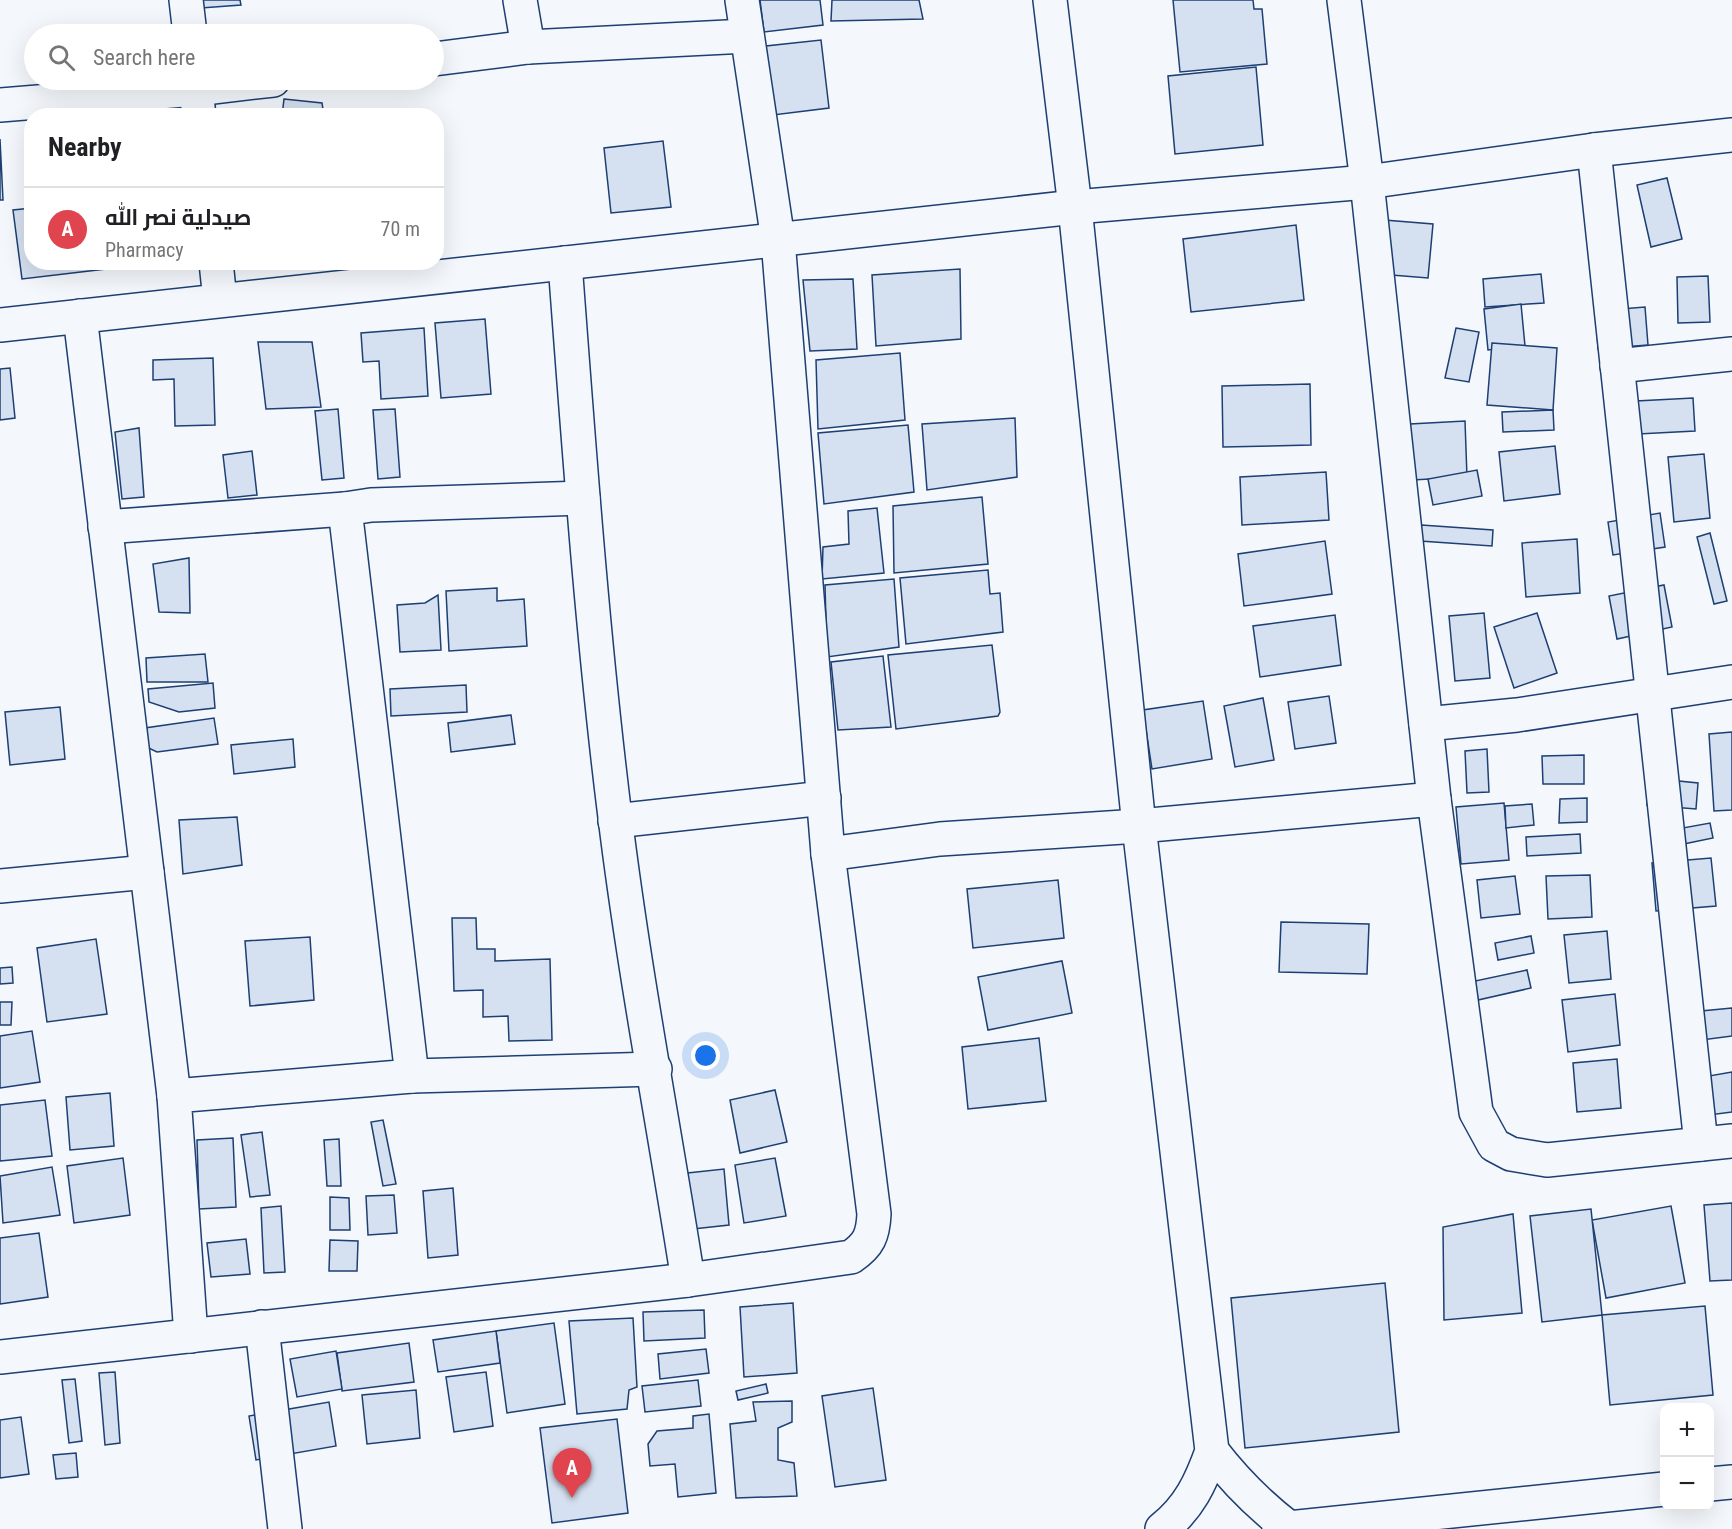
<!DOCTYPE html>
<html lang="en">
<head>
<meta charset="utf-8">
<style>
	:root { --surface:#fff; --page:#f6f6f6; --text:#202124; --muted:#757577; --line:#e0e0e0; --accent:#c62828 }
	body { margin:0; font-family:"Roboto Condensed",Cairo,sans-serif; background:var(--page); color:var(--text) }
	.controls { position:absolute; right:18px; bottom:18px; display:grid; overflow:hidden; border-radius:12px; box-shadow:0 6px 24px #0002 }
	.controls button { width:54px; height:54px; display:grid; place-items:center; padding:0; border:0; border-bottom:2px solid var(--line); background:var(--surface); color:var(--text); font:30px sans-serif }
	.you { position:absolute; left:706px; top:1056px; width:21px; height:21px; margin:-15px; border:4px solid #fff; border-radius:50%; background:#1a73e8; box-shadow:0 0 0 9px #1a73e833 }
	.badge { display:grid; place-items:center; width:39px; height:39px; border-radius:50%; background:var(--accent); color:#fff; font-size:20px; font-weight:700 }
	.pin { position:absolute; translate:-50% -50px; filter:drop-shadow(0 2px 3px #0008) }
	.pin::after { content:''; position:absolute; top:32px; width:21px; height:18px; background:inherit; clip-path:polygon(0 0,100% 0,50% 100%) }
	.list { margin:0; padding:0; list-style:none }
	h2 { display:flex; justify-content:space-between; align-items:center; height:78px; margin:0; padding:0 24px; font-size:26px }
	h2 small { font-size:20px; font-weight:400; color:var(--muted) }
	.list li { display:grid; grid-template-columns:39px 1fr auto; gap:18px; align-items:center; box-sizing:border-box; height:84px; padding:0 24px; border-top:2px solid var(--line) }
	.list b { display:block; font-size:22px; white-space:nowrap }
	.list p { margin:0; font-size:20px; white-space:nowrap; color:var(--muted) }
	.list em { font-size:20px; font-style:normal; color:var(--muted) }
	.icon { flex:none; width:33px; height:33px; fill:none; stroke:currentColor; stroke-width:2; stroke-linecap:round; stroke-linejoin:round }
	.map { position:relative; flex:none; width:1732px; height:1529px; overflow:hidden }
	.search { position:absolute; background:var(--surface); box-shadow:0 6px 24px #0002; left:24px; top:24px; width:420px; height:66px; display:flex; align-items:center; gap:15px; box-sizing:border-box; padding:0 21px; border-radius:33px; color:var(--muted); font-size:22px }
	.panel { position:absolute; background:var(--surface); box-shadow:0 6px 24px #0002; left:24px; top:108px; width:420px; height:162px; border-radius:24px }
	.map>svg:first-child { display:block }
</style>
</head>
<body>
<div class="map">
<svg width="1732" height="1529" viewBox="0 0 1732 1529">
	<rect width="100%" height="100%" fill="#f4f7fb"/>
	<g fill="#d5e0f0" stroke="#1d3f73" stroke-width="1.5">
		<path d="M 200,0 L 240,0 L 241,5 L 201,8 Z"/>
		<path d="M 760,0 L 820,0 L 823,25 L 764,32 Z"/>
		<path d="M 832,0 L 919,0 L 923,19 L 831,21 Z"/>
		<path d="M 1173,0 L 1253,0 L 1254,9 L 1262,9 L 1267,64 L 1180,72 Z"/>
		<path d="M 821,40 L 829,108 L 773,115 L 766,46 Z"/>
		<path d="M 1256,67 L 1263,145 L 1175,154 L 1168,76 Z"/>
		<path d="M 284,99 L 322,103 L 324,116 L 282,116 Z"/>
		<path d="M 0,139 L 3,200 L 0,200 Z"/>
		<path d="M 663,141 L 671,207 L 611,213 L 604,148 Z"/>
		<path d="M 1667,178 L 1682,239 L 1651,247 L 1637,185 Z"/>
		<path d="M 32,208 L 32,262 L 130,262 L 131,266 L 22,279 L 13,210 Z"/>
		<path d="M 1372,219 L 1433,224 L 1428,278 L 1367,273 Z"/>
		<path d="M 1296,225 L 1304,300 L 1191,312 L 1183,239 Z"/>
		<path d="M 960,269 L 961,339 L 876,346 L 872,275 Z"/>
		<path d="M 1541,274 L 1544,303 L 1485,307 L 1483,279 Z"/>
		<path d="M 1708,276 L 1710,322 L 1678,323 L 1677,277 Z"/>
		<path d="M 853,279 L 857,349 L 810,351 L 803,280 Z"/>
		<path d="M 1521,304 L 1525,346 L 1488,350 L 1484,309 Z"/>
		<path d="M 1645,307 L 1648,345 L 1598,349 L 1596,311 Z"/>
		<path d="M 485,319 L 491,394 L 441,398 L 435,323 Z"/>
		<path d="M 424,328 L 428,396 L 381,399 L 379,361 L 363,362 L 361,333 Z"/>
		<path d="M 1456,328 L 1479,332 L 1469,382 L 1445,378 Z"/>
		<path d="M 258,342 L 312,342 L 321,407 L 266,409 Z"/>
		<path d="M 1492,343 L 1557,348 L 1553,410 L 1487,405 Z"/>
		<path d="M 900,353 L 905,420 L 818,429 L 816,360 Z"/>
		<path d="M 213,358 L 215,425 L 175,426 L 174,379 L 153,380 L 153,360 Z"/>
		<path d="M 10,368 L 15,418 L 0,420 L 0,369 Z"/>
		<path d="M 1310,384 L 1311,445 L 1223,447 L 1222,386 Z"/>
		<path d="M 1693,398 L 1695,431 L 1638,434 L 1636,401 Z"/>
		<path d="M 338,409 L 344,478 L 322,480 L 315,411 Z"/>
		<path d="M 395,409 L 400,477 L 378,479 L 373,410 Z"/>
		<path d="M 1553,410 L 1554,430 L 1503,432 L 1502,412 Z"/>
		<path d="M 1015,418 L 1017,477 L 927,490 L 922,424 Z"/>
		<path d="M 1465,421 L 1467,477 L 1412,480 L 1410,424 Z"/>
		<path d="M 908,425 L 914,492 L 824,504 L 818,433 Z"/>
		<path d="M 139,428 L 144,497 L 122,499 L 115,432 Z"/>
		<path d="M 1555,446 L 1560,494 L 1504,501 L 1499,452 Z"/>
		<path d="M 252,451 L 257,495 L 228,498 L 223,455 Z"/>
		<path d="M 1704,454 L 1710,518 L 1674,522 L 1668,457 Z"/>
		<path d="M 1477,470 L 1482,496 L 1433,505 L 1428,479 Z"/>
		<path d="M 1326,472 L 1329,520 L 1242,525 L 1240,477 Z"/>
		<path d="M 982,497 L 988,564 L 894,573 L 893,506 Z"/>
		<path d="M 877,508 L 884,573 L 822,579 L 823,547 L 849,544 L 848,511 Z"/>
		<path d="M 1660,513 L 1665,547 L 1613,555 L 1608,522 Z"/>
		<path d="M 1421,525 L 1493,530 L 1492,546 L 1420,541 Z"/>
		<path d="M 1710,533 L 1727,601 L 1714,604 L 1697,537 Z"/>
		<path d="M 1577,539 L 1580,593 L 1526,597 L 1522,543 Z"/>
		<path d="M 1325,541 L 1332,594 L 1244,606 L 1238,554 Z"/>
		<path d="M 189,558 L 190,613 L 159,612 L 153,564 Z"/>
		<path d="M 988,570 L 990,594 L 1000,593 L 1003,632 L 906,644 L 900,578 Z"/>
		<path d="M 894,579 L 899,647 L 827,657 L 825,585 Z"/>
		<path d="M 1664,585 L 1672,627 L 1617,639 L 1609,596 Z"/>
		<path d="M 497,588 L 497,601 L 524,599 L 527,646 L 449,651 L 446,591 Z"/>
		<path d="M 438,595 L 441,650 L 400,652 L 397,605 L 425,603 Z"/>
		<path d="M 1484,613 L 1490,678 L 1455,681 L 1449,616 Z"/>
		<path d="M 1537,613 L 1557,673 L 1514,688 L 1494,627 Z"/>
		<path d="M 1335,615 L 1341,665 L 1260,677 L 1253,626 Z"/>
		<path d="M 992,645 L 1000,712 L 998,716 L 896,729 L 888,655 Z"/>
		<path d="M 205,654 L 208,682 L 147,682 L 146,658 Z"/>
		<path d="M 883,656 L 891,727 L 838,730 L 831,662 Z"/>
		<path d="M 213,683 L 215,708 L 179,712 L 149,702 L 148,689 Z"/>
		<path d="M 466,685 L 467,712 L 391,716 L 390,689 Z"/>
		<path d="M 1329,696 L 1336,743 L 1295,749 L 1288,702 Z"/>
		<path d="M 1263,698 L 1274,760 L 1235,767 L 1224,706 Z"/>
		<path d="M 1203,701 L 1212,759 L 1152,769 L 1143,710 Z"/>
		<path d="M 60,707 L 65,759 L 10,765 L 5,712 Z"/>
		<path d="M 511,715 L 515,744 L 451,752 L 448,723 Z"/>
		<path d="M 214,718 L 218,744 L 157,752 L 140,744 L 138,729 Z"/>
		<path d="M 1732,732 L 1732,810 L 1714,811 L 1709,734 Z"/>
		<path d="M 293,739 L 295,767 L 234,774 L 231,745 Z"/>
		<path d="M 1487,749 L 1489,792 L 1467,793 L 1465,751 Z"/>
		<path d="M 1584,755 L 1584,784 L 1543,784 L 1542,756 Z"/>
		<path d="M 1649,778 L 1698,783 L 1696,809 L 1647,805 Z"/>
		<path d="M 1587,798 L 1587,822 L 1559,823 L 1560,799 Z"/>
		<path d="M 1504,803 L 1509,860 L 1461,864 L 1456,807 Z"/>
		<path d="M 1532,804 L 1534,825 L 1506,828 L 1505,806 Z"/>
		<path d="M 237,817 L 242,865 L 183,874 L 179,820 Z"/>
		<path d="M 1710,823 L 1713,838 L 1669,847 L 1666,831 Z"/>
		<path d="M 1580,834 L 1581,853 L 1527,856 L 1526,837 Z"/>
		<path d="M 1711,858 L 1716,906 L 1656,911 L 1652,863 Z"/>
		<path d="M 1590,875 L 1592,917 L 1548,919 L 1546,876 Z"/>
		<path d="M 1515,876 L 1520,914 L 1481,918 L 1477,880 Z"/>
		<path d="M 1058,880 L 1064,938 L 973,948 L 967,889 Z"/>
		<path d="M 452,918 L 476,918 L 477,949 L 495,949 L 495,961 L 550,959 L 552,1040 L 509,1041 L 508,1016 L 483,1017 L 483,990 L 454,991 Z"/>
		<path d="M 1281,922 L 1369,924 L 1367,974 L 1279,972 Z"/>
		<path d="M 1607,931 L 1611,979 L 1569,983 L 1564,935 Z"/>
		<path d="M 1531,936 L 1534,953 L 1498,960 L 1495,943 Z"/>
		<path d="M 310,937 L 314,1000 L 250,1006 L 245,941 Z"/>
		<path d="M 96,939 L 107,1014 L 47,1022 L 37,948 Z"/>
		<path d="M 1062,961 L 1072,1013 L 988,1030 L 978,977 Z"/>
		<path d="M 12,967 L 13,983 L 0,984 L 0,968 Z"/>
		<path d="M 1527,970 L 1531,988 L 1478,1000 L 1475,981 Z"/>
		<path d="M 1615,994 L 1620,1045 L 1568,1052 L 1562,1000 Z"/>
		<path d="M 0,1002 L 12,1002 L 11,1025 L 0,1025 Z"/>
		<path d="M 1732,1008 L 1732,1036 L 1694,1041 L 1691,1012 Z"/>
		<path d="M 32,1031 L 40,1082 L 0,1088 L 0,1036 Z"/>
		<path d="M 1039,1038 L 1046,1101 L 968,1109 L 962,1047 Z"/>
		<path d="M 1617,1059 L 1621,1108 L 1577,1112 L 1573,1063 Z"/>
		<path d="M 1732,1072 L 1732,1112 L 1709,1115 L 1703,1077 Z"/>
		<path d="M 775,1090 L 787,1142 L 740,1153 L 730,1100 Z"/>
		<path d="M 110,1093 L 114,1146 L 70,1150 L 66,1097 Z"/>
		<path d="M 45,1100 L 52,1156 L 0,1161 L 0,1105 Z"/>
		<path d="M 383,1120 L 396,1184 L 383,1186 L 371,1122 Z"/>
		<path d="M 262,1132 L 270,1195 L 250,1197 L 241,1135 Z"/>
		<path d="M 233,1138 L 236,1207 L 199,1209 L 197,1140 Z"/>
		<path d="M 339,1139 L 341,1186 L 327,1186 L 324,1140 Z"/>
		<path d="M 123,1158 L 130,1215 L 74,1223 L 67,1166 Z"/>
		<path d="M 775,1158 L 786,1216 L 744,1223 L 735,1165 Z"/>
		<path d="M 52,1167 L 60,1215 L 3,1223 L 0,1176 Z"/>
		<path d="M 724,1169 L 729,1225 L 675,1231 L 669,1175 Z"/>
		<path d="M 453,1188 L 458,1255 L 428,1258 L 423,1191 Z"/>
		<path d="M 394,1195 L 397,1233 L 368,1235 L 366,1196 Z"/>
		<path d="M 330,1197 L 349,1198 L 350,1230 L 330,1230 Z"/>
		<path d="M 1732,1203 L 1732,1280 L 1710,1281 L 1704,1205 Z"/>
		<path d="M 281,1206 L 285,1272 L 264,1273 L 261,1208 Z"/>
		<path d="M 1671,1206 L 1685,1283 L 1606,1298 L 1592,1220 Z"/>
		<path d="M 1591,1209 L 1602,1315 L 1542,1322 L 1530,1216 Z"/>
		<path d="M 1513,1214 L 1522,1313 L 1444,1320 L 1443,1227 Z"/>
		<path d="M 39,1233 L 48,1297 L 0,1304 L 0,1238 Z"/>
		<path d="M 246,1239 L 250,1274 L 211,1277 L 207,1243 Z"/>
		<path d="M 330,1240 L 358,1241 L 357,1271 L 329,1271 Z"/>
		<path d="M 1385,1283 L 1399,1432 L 1245,1448 L 1231,1298 Z"/>
		<path d="M 793,1303 L 797,1373 L 744,1377 L 740,1307 Z"/>
		<path d="M 1705,1306 L 1713,1395 L 1610,1405 L 1602,1315 Z"/>
		<path d="M 704,1310 L 705,1338 L 644,1341 L 643,1312 Z"/>
		<path d="M 633,1318 L 637,1387 L 629,1390 L 627,1409 L 577,1414 L 569,1321 Z"/>
		<path d="M 554,1323 L 565,1404 L 507,1413 L 496,1331 Z"/>
		<path d="M 496,1331 L 500,1363 L 438,1372 L 433,1340 Z"/>
		<path d="M 409,1343 L 414,1382 L 342,1391 L 337,1353 Z"/>
		<path d="M 706,1349 L 709,1373 L 660,1379 L 658,1354 Z"/>
		<path d="M 336,1351 L 342,1389 L 297,1397 L 290,1359 Z"/>
		<path d="M 115,1372 L 120,1443 L 105,1445 L 99,1373 Z"/>
		<path d="M 486,1372 L 493,1426 L 454,1432 L 446,1377 Z"/>
		<path d="M 75,1379 L 82,1441 L 69,1443 L 62,1380 Z"/>
		<path d="M 698,1380 L 701,1406 L 645,1412 L 642,1386 Z"/>
		<path d="M 766,1384 L 768,1393 L 738,1400 L 736,1391 Z"/>
		<path d="M 873,1388 L 886,1480 L 835,1487 L 822,1396 Z"/>
		<path d="M 416,1390 L 420,1438 L 367,1444 L 362,1395 Z"/>
		<path d="M 792,1401 L 792,1422 L 778,1428 L 778,1460 L 794,1463 L 797,1496 L 736,1498 L 730,1424 L 756,1421 L 753,1402 Z"/>
		<path d="M 329,1402 L 336,1446 L 256,1460 L 249,1416 Z"/>
		<path d="M 709,1414 L 716,1493 L 678,1497 L 675,1464 L 650,1466 L 648,1444 L 657,1431 L 693,1428 L 693,1416 Z"/>
		<path d="M 21,1417 L 29,1474 L 0,1478 L 0,1420 Z"/>
		<path d="M 617,1419 L 628,1513 L 552,1523 L 540,1428 Z"/>
		<path d="M 76,1453 L 78,1477 L 56,1479 L 53,1455 Z"/>
	</g>
	<g fill="none" stroke-linecap="round" stroke-linejoin="round">
		<g stroke="#1d3f73" stroke-width="36">
			<g id="minor">
				<path d="M 186,0 L 190,34"/>
				<path d="M 520,0 L 528,47"/>
				<path d="M 1050,0 L 1075,207 L 1139,826 L 1212,1451 C 1201,1482 1189,1508 1162,1529"/>
				<path d="M 1344,0 L 1367,182 L 1434,799 L 1476,1112 L 1494,1145 L 1511,1154 L 1547,1160 L 1732,1141"/>
				<path d="M 434,59 L 528,47 L 747,36"/>
				<path d="M 195,80 L 199,116"/>
				<path d="M 0,105 L 196,89 L 273,80"/>
				<path d="M 1594,150 L 1701,1144"/>
				<path d="M 216,262 L 220,300"/>
				<path d="M 565,263 C 579,448 592,633 615,817 C 634,972 664,1126 688,1280"/>
				<path d="M 80,316 L 174,1096"/>
				<path d="M 0,325 L 1075,207 L 1367,182 L 1594,150 L 1732,135"/>
				<path d="M 1617,366 L 1732,354"/>
				<path d="M 105,527 L 345,509"/>
				<path d="M 1426,724 L 1517,715 L 1732,682"/>
				<path d="M 615,821 L 824,798"/>
				<path d="M 828,854 L 940,839 L 1139,826 L 1434,799"/>
				<path d="M 0,886 L 147,872"/>
				<path d="M 412,1076 L 655,1069"/>
				<path d="M 262,1327 L 285,1529"/>
				<path d="M 191,1336 L 174,1096 L 412,1076 L 345,509 L 371,505 L 583,498"/>
				<path d="M 0,1357 L 688,1280 L 851,1257 C 869,1245 873,1235 874,1214 L 828,854 L 778,240 L 742,0"/>
				<path d="M 1212,1451 C 1235,1481 1259,1505 1289,1528"/>
			</g>
		</g>
		<g stroke="#1d3f73" stroke-width="36">
			<g id="major">
				<path d="M 1710,1484 L 1732,1482"/>
				<path d="M 1279,1529 L 1664,1489"/>
			</g>
		</g>
		<use href="#minor" stroke="#f4f7fb" stroke-width="33"/>
		<use href="#major" stroke="#f4f7fb" stroke-width="33"/>
	</g>
</svg>
<div class="controls">
<button>+</button>
<button>−</button>
</div>
<div class="you"></div>
<div class="pin badge" style="left:572px;top:1498px;background:#e0444e">A</div>
<div class="search"><svg class="icon" aria-label="search" viewBox="0 0 24 24"><circle cx="10" cy="10" r="6"/><path d="M15 15l6 6"/></svg>Search here</div>
<section class="panel">
<h2>Nearby<small></small></h2>
<ul class="list">
<li><span class="badge" style="background:#e0444e">A</span><div><b>صيدلية نصر الله</b><p>Pharmacy</p></div><em>70 m</em></li>
</ul>
</section>
</div>
</body>
</html>
